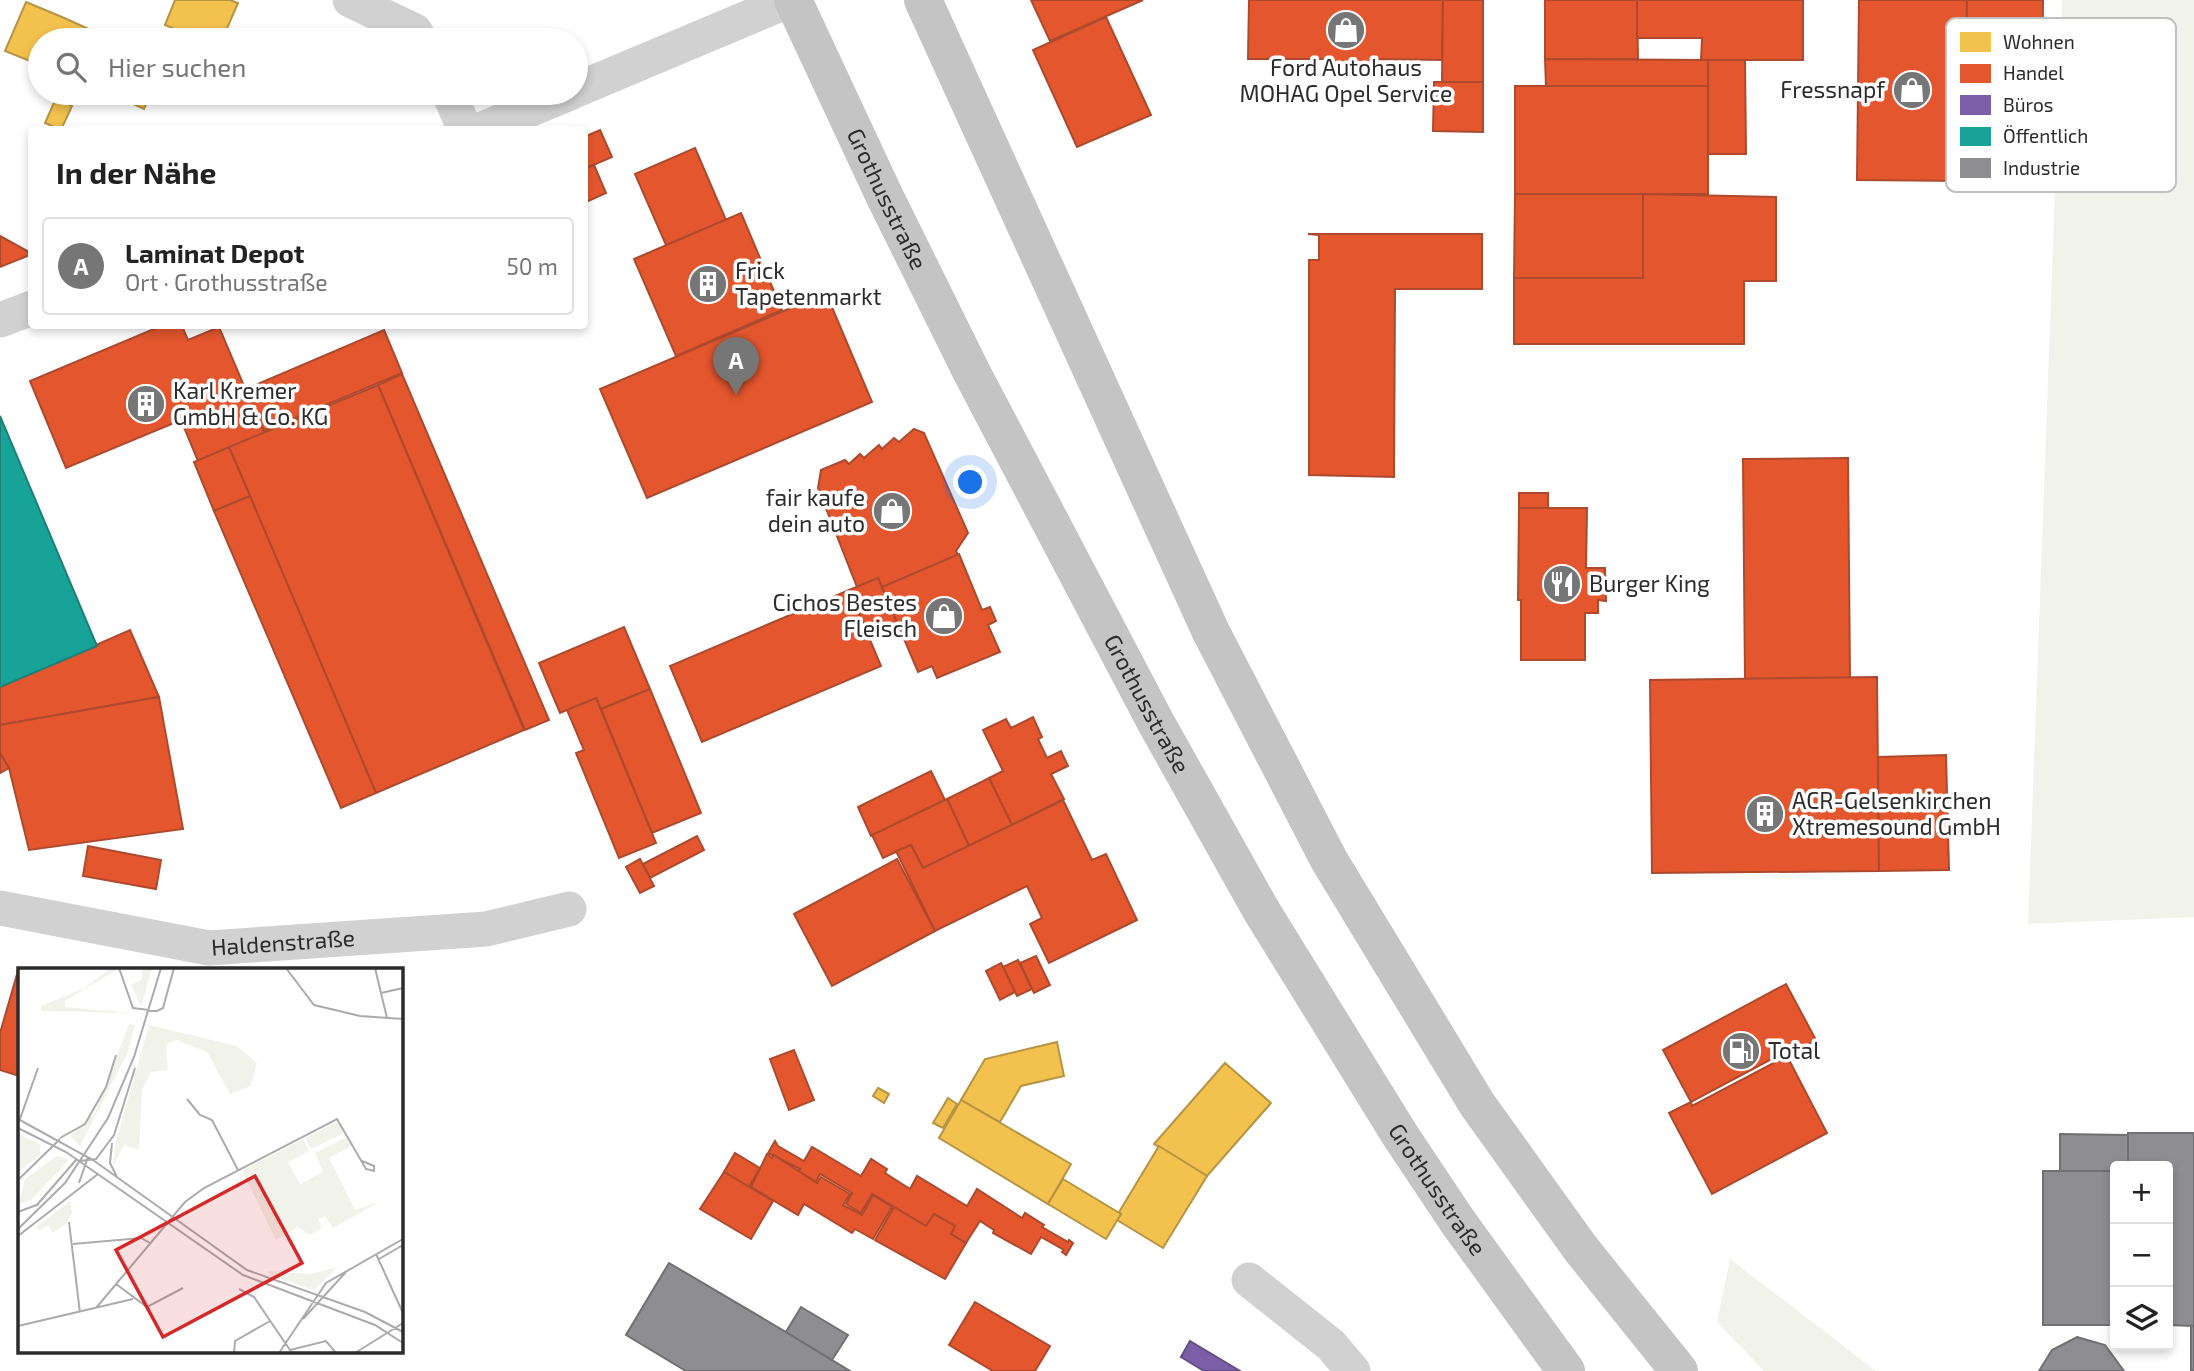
<!DOCTYPE html>
<html lang="de">
<head>
<meta charset="utf-8">
<style>
	:root { --surface:#fff; --page:#f2f2f2; --text:#222; --muted:#767676; --line:#e0e0e0; --accent:#767676 }
	body { margin:0; font-family:"Exo 2",sans-serif; background:var(--page); color:var(--text) }
	.controls { position:absolute; right:21px; bottom:21px; display:grid; overflow:hidden; border-radius:7px; box-shadow:0 4px 10px #0003 }
	.controls button { width:63px; height:63px; display:grid; place-items:center; padding:0; border:0; border-bottom:2px solid var(--line); background:var(--surface); color:var(--text); font:35px sans-serif }
	.you { position:absolute; left:971px; top:483px; width:24px; height:24px; margin:-18px; border:5px solid #fff; border-radius:50%; background:#1a73e8; box-shadow:0 0 0 10px #1a73e833 }
	.badge { display:grid; place-items:center; width:46px; height:46px; border-radius:50%; background:var(--accent); color:#fff; font-size:23px; font-weight:700 }
	.pin { position:absolute; translate:-50% -58px; filter:drop-shadow(0 2px 4px #0008) }
	.pin::after { content:''; position:absolute; top:37px; width:24px; height:21px; background:inherit; clip-path:polygon(0 0,100% 0,50% 100%) }
	.list { margin:0; padding:0; list-style:none }
	h2 { display:flex; justify-content:space-between; align-items:center; height:91px; margin:0; padding:0 28px; font-size:30px }
	h2 small { font-size:23px; font-weight:400; color:var(--muted) }
	.list li { display:grid; grid-template-columns:46px 1fr auto; gap:21px; align-items:center; box-sizing:border-box; height:98px; margin:0 14px 14px; padding:0 14px; border:2px solid var(--line); border-radius:7px }
	.list b { display:block; font-size:26px; white-space:nowrap }
	.list p { margin:0; font-size:23px; white-space:nowrap; color:var(--muted) }
	.list em { font-size:23px; font-style:normal; color:var(--muted) }
	.icon { flex:none; width:38px; height:38px; fill:none; stroke:currentColor; stroke-width:2; stroke-linecap:round; stroke-linejoin:round }
	.map { position:relative; flex:none; width:2194px; height:1371px; overflow:hidden }
	.search { position:absolute; background:var(--surface); box-shadow:0 4px 10px #0003; left:28px; top:28px; width:560px; height:77px; display:flex; align-items:center; gap:18px; box-sizing:border-box; padding:0 24px; border-radius:38px; color:var(--muted); font-size:26px }
	.panel { position:absolute; background:var(--surface); box-shadow:0 4px 10px #0003; left:28px; top:126px; width:560px; height:203px; border-radius:7px }
	.map>svg:first-child { display:block }
</style>
</head>
<body>
<div class="map">
<svg width="2194" height="1371" viewBox="0 0 2194 1371">
	<rect width="100%" height="100%" fill="#fff"/>
	<g fill="#f1f3ea">
		<path d="M 2062,0 L 2194,0 L 2194,917 L 2028,924 Z"/>
		<path d="M 1730,1259 L 1876,1371 L 1764,1371 L 1717,1322 Z"/>
	</g>
	<g fill="#f2c14e" stroke="#b79444" stroke-width="2">
		<path d="M 175,0 L 230,0 L 238,3 L 222,40 L 201,40 L 165,25 Z"/>
		<path d="M 26,2 L 62,17 L 113,40 L 40,40 L 40,65 L 5,51 Z"/>
		<path d="M 109,93 L 151,93 L 144,109 Z"/>
		<path d="M 56,98 L 72,106 L 61,130 L 45,123 Z"/>
		<path d="M 1057,1042 L 1064,1076 L 1021,1086 L 1000,1122 L 961,1100 L 985,1059 Z"/>
		<path d="M 1225,1063 L 1271,1103 L 1207,1176 L 1154,1144 Z"/>
		<path d="M 878,1088 L 889,1094 L 884,1103 L 873,1096 Z"/>
		<path d="M 948,1098 L 957,1104 L 943,1128 L 933,1123 Z"/>
		<path d="M 961,1100 L 1071,1164 L 1048,1204 L 939,1138 Z"/>
		<path d="M 1159,1146 L 1207,1176 L 1163,1248 L 1117,1220 L 1121,1214 L 1119,1212 Z"/>
		<path d="M 1063,1179 L 1121,1214 L 1106,1239 L 1048,1204 Z"/>
	</g>
	<g fill="#e4572e" stroke="#ad4a2d" stroke-width="2">
		<path d="M 1031,0 L 1143,0 L 1050,41 Z"/>
		<path d="M 1249,0 L 1443,0 L 1442,60 L 1375,59 L 1375,70 L 1330,70 L 1330,59 L 1248,59 Z"/>
		<path d="M 1443,0 L 1483,0 L 1483,82 L 1442,82 Z"/>
		<path d="M 1545,0 L 1637,0 L 1638,59 L 1545,59 Z"/>
		<path d="M 1637,0 L 1803,0 L 1803,60 L 1701,60 L 1702,38 L 1637,38 Z"/>
		<path d="M 1859,0 L 1967,0 L 1964,181 L 1857,180 Z"/>
		<path d="M 1967,0 L 2043,0 L 2041,181 L 1965,181 Z"/>
		<path d="M 1106,17 L 1151,115 L 1077,147 L 1033,50 Z"/>
		<path d="M 1545,59 L 1708,60 L 1708,86 L 1546,86 Z"/>
		<path d="M 1708,60 L 1745,60 L 1746,154 L 1708,154 Z"/>
		<path d="M 1434,82 L 1483,82 L 1483,132 L 1433,131 Z"/>
		<rect x="1515" y="86" width="193" height="108"/>
		<path d="M 600,130 L 612,157 L 584,169 L 584,137 Z"/>
		<path d="M 695,148 L 726,220 L 666,245 L 635,174 Z"/>
		<path d="M 594,165 L 606,193 L 584,203 L 584,169 Z"/>
		<path d="M 1515,194 L 1643,194 L 1643,278 L 1514,278 Z"/>
		<path d="M 1643,194 L 1776,197 L 1776,281 L 1744,281 L 1744,344 L 1514,344 L 1514,278 L 1643,278 Z"/>
		<path d="M 741,213 L 782,310 L 676,356 L 634,259 Z"/>
		<path d="M 1308,234 L 1482,234 L 1482,289 L 1395,289 L 1394,477 L 1309,475 L 1309,260 L 1319,260 L 1319,235 Z"/>
		<path d="M 0,236 L 29,252 L 30,255 L 0,267 Z"/>
		<path d="M 826,293 L 872,402 L 647,498 L 600,389 Z"/>
		<path d="M 161,326 L 182,326 L 188,340 L 219,327 L 264,433 L 198,461 L 181,420 L 66,468 L 30,381 Z"/>
		<path d="M 384,330 L 402,373 L 264,431 L 246,389 Z"/>
		<path d="M 402,374 L 549,720 L 525,730 L 378,385 Z"/>
		<path d="M 378,385 L 524,730 L 376,793 L 229,447 Z"/>
		<path d="M 914,429 L 924,433 L 968,533 L 956,551 L 958,555 L 882,588 L 878,578 L 857,587 L 818,488 L 821,470 L 845,460 L 849,464 L 860,454 L 864,458 L 879,445 L 882,449 L 894,438 L 899,442 Z"/>
		<path d="M 229,447 L 250,496 L 214,511 L 194,462 Z"/>
		<path d="M 1848,458 L 1850,678 L 1745,679 L 1743,459 Z"/>
		<rect x="1519" y="493" width="29" height="15"/>
		<path d="M 250,496 L 376,793 L 341,808 L 214,511 Z"/>
		<path d="M 1519,508 L 1587,508 L 1586,568 L 1605,568 L 1606,601 L 1598,600 L 1598,613 L 1585,613 L 1585,660 L 1521,660 L 1521,600 L 1518,600 Z"/>
		<path d="M 959,554 L 982,610 L 990,607 L 996,621 L 988,625 L 1000,652 L 937,678 L 932,666 L 918,672 L 882,587 Z"/>
		<path d="M 878,578 L 897,623 L 868,635 L 849,590 Z"/>
		<path d="M 849,590 L 881,666 L 702,742 L 670,666 Z"/>
		<path d="M 624,627 L 650,689 L 601,709 L 596,698 L 560,713 L 539,663 Z"/>
		<path d="M 130,630 L 159,697 L 0,725 L 0,687 Z"/>
		<path d="M 1877,677 L 1879,871 L 1652,873 L 1650,680 Z"/>
		<path d="M 650,689 L 701,813 L 652,833 L 601,709 Z"/>
		<path d="M 159,697 L 183,829 L 29,850 L 9,768 L 0,753 L 0,725 Z"/>
		<path d="M 596,698 L 656,843 L 619,858 L 576,753 L 584,750 L 567,710 Z"/>
		<path d="M 1033,717 L 1042,737 L 1038,739 L 1047,758 L 1061,751 L 1068,766 L 1051,774 L 1064,799 L 1012,825 L 989,778 L 1003,771 L 983,730 L 1006,719 L 1011,728 Z"/>
		<path d="M 0,753 L 9,768 L 0,773 Z"/>
		<path d="M 1946,755 L 1949,870 L 1879,871 L 1878,757 Z"/>
		<path d="M 931,771 L 945,800 L 871,836 L 858,807 Z"/>
		<path d="M 989,778 L 1012,825 L 969,846 L 947,799 Z"/>
		<path d="M 947,799 L 969,846 L 923,868 L 911,845 L 883,858 L 872,835 Z"/>
		<path d="M 1063,800 L 1092,860 L 1106,854 L 1137,920 L 1049,963 L 1030,924 L 1042,918 L 1027,886 L 935,931 L 896,851 L 911,845 L 923,868 Z"/>
		<path d="M 697,836 L 704,850 L 650,878 L 643,864 Z"/>
		<path d="M 88,846 L 161,860 L 156,889 L 83,876 Z"/>
		<path d="M 640,859 L 654,886 L 640,893 L 626,867 Z"/>
		<path d="M 897,859 L 935,931 L 832,986 L 794,914 Z"/>
		<path d="M 1036,956 L 1050,985 L 1034,993 L 1020,963 Z"/>
		<path d="M 1018,960 L 1032,989 L 1017,996 L 1003,967 Z"/>
		<path d="M 1001,963 L 1015,992 L 1000,1000 L 986,971 Z"/>
		<path d="M 18,971 L 19,972 L 19,1076 L 0,1070 L 0,1033 Z"/>
		<path d="M 1786,984 L 1816,1040 L 1787,1056 L 1785,1052 L 1691,1102 L 1663,1050 Z"/>
		<path d="M 794,1050 L 814,1100 L 789,1110 L 770,1059 Z"/>
		<path d="M 1787,1056 L 1827,1133 L 1712,1194 L 1669,1113 L 1691,1102 L 1692,1106 Z"/>
		<path d="M 775,1141 L 778,1146 L 804,1161 L 812,1147 L 861,1176 L 871,1159 L 887,1169 L 885,1173 L 910,1189 L 917,1176 L 967,1206 L 977,1189 L 1022,1218 L 1025,1213 L 1044,1225 L 1042,1227 L 1068,1242 L 1069,1240 L 1073,1243 L 1066,1255 L 1062,1252 L 1064,1250 L 1041,1237 L 1031,1254 L 993,1233 L 994,1230 L 980,1221 L 966,1243 L 951,1234 L 955,1226 L 934,1214 L 926,1226 L 872,1194 L 861,1213 L 846,1204 L 852,1193 L 820,1174 L 816,1182 L 798,1171 L 800,1169 L 768,1153 Z"/>
		<path d="M 735,1153 L 760,1168 L 749,1187 L 724,1172 Z"/>
		<path d="M 767,1154 L 772,1158 L 774,1155 L 817,1183 L 821,1177 L 850,1194 L 843,1205 L 862,1215 L 873,1195 L 892,1207 L 873,1239 L 855,1229 L 852,1233 L 804,1204 L 798,1215 L 751,1187 Z"/>
		<path d="M 724,1172 L 773,1201 L 751,1239 L 700,1209 Z"/>
		<path d="M 894,1207 L 926,1226 L 934,1214 L 955,1226 L 951,1234 L 966,1243 L 945,1279 L 875,1240 Z"/>
		<path d="M 975,1302 L 1050,1346 L 1035,1371 L 993,1371 L 949,1345 Z"/>
	</g>
	<path fill="#7b5ea7" stroke="#634f82" stroke-width="2" d="M 1190,1341 L 1240,1371 L 1204,1371 L 1181,1357 Z"/>
	<path fill="#17a398" stroke="#1d7f78" stroke-width="2" d="M 0,416 L 97,646 L 0,687 Z"/>
	<g fill="#8d8d92" stroke="#707073" stroke-width="2">
		<path d="M 2128,1133 L 2194,1133 L 2194,1326 L 2168,1325 L 2168,1166 L 2128,1166 Z"/>
		<path d="M 2060,1134 L 2128,1135 L 2128,1166 L 2115,1166 L 2115,1171 L 2060,1171 Z"/>
		<rect x="2043" y="1171" width="72" height="154"/>
		<path d="M 669,1263 L 786,1332 L 850,1371 L 686,1371 L 626,1335 Z"/>
		<path d="M 801,1307 L 848,1335 L 832,1360 L 786,1332 Z"/>
		<rect x="2191" y="1326" width="3" height="45"/>
		<path d="M 2077,1337 L 2105,1345 L 2124,1371 L 2039,1371 L 2052,1350 Z"/>
	</g>
	<g fill="none" stroke-linecap="round" stroke-linejoin="round">
		<g stroke="#d1d1d1" stroke-width="35">
			<path d="M 350,0 L 415,31 L 420,40"/>
			<path d="M 576,90 L 790,0"/>
			<path d="M 449,93 L 465,130"/>
			<path d="M 480,130 L 570,93"/>
			<path d="M 0,320 L 32,308"/>
			<path id="s1" d="M 0,908 L 209,948 L 486,929 L 569,909"/>
			<path d="M 1249,1280 L 1331,1345 L 1353,1371"/>
		</g>
		<g stroke="#c4c4c4" stroke-width="38">
			<path id="s2" d="M 793,0 L 884,195 L 971,371 L 1155,721 L 1261,910 L 1400,1135 L 1458,1222 L 1566,1371"/>
			<path d="M 923,0 L 1211,632 L 1329,860 L 1477,1104 L 1581,1249 L 1679,1371"/>
		</g>
	</g>
	<defs>
		<g id="shop-disc" transform="scale(2.0125)"><circle r="9.5" fill="#767676" stroke="#fff"/><path d="M-5-2.5h2.3a2.7 3.5 0 0 1 5.4 0H5L5.5 6h-11ZM-1.5-2.5h3a1.5 2.3 0 0 0-3 0Z" fill="#fff"/></g>
		<g id="building-disc" transform="scale(2.0125)"><circle r="9.5" fill="#767676" stroke="#fff"/><path d="M-4-6H4V6H1V3H-1V6H-4ZM-2.5-4.3h1.7v1.8h-1.7ZM.8-4.3h1.7v1.8H.8ZM-2.5-1h1.7V.8h-1.7ZM.8-1h1.7V.8H.8Z" fill="#fff"/></g>
		<g id="restaurant-disc" transform="scale(2.0125)"><circle r="9.5" fill="#767676" stroke="#fff"/><path d="M-5-6h1v4h1v-4h1v4h1v-4h1v5L-1.5 .5V6h-2V.5L-5-1ZM5-6V6H3V1.5H1.5Q1.5-4 5-6Z" fill="#fff"/></g>
		<g id="fuel-disc" transform="scale(2.0125)"><circle r="9.5" fill="#767676" stroke="#fff"/><path d="M-5.5-6h7V0h2V4h1.3V-2.5L3-4.5l.8-.8L6-3V5H2.5V1h-1V6h-7ZM-4.2-4.7v3.2H.2V-4.7Z" fill="#fff"/></g>
	</defs>
	<g fill-rule="evenodd">
		<use href="#shop-disc" x="1346" y="30"/>
		<use href="#shop-disc" x="1912" y="90"/>
		<use href="#building-disc" x="708" y="284"/>
		<use href="#building-disc" x="146" y="404"/>
		<use href="#shop-disc" x="892" y="511"/>
		<use href="#restaurant-disc" x="1562" y="584"/>
		<use href="#shop-disc" x="944" y="616"/>
		<use href="#building-disc" x="1765" y="814"/>
		<use href="#fuel-disc" x="1741" y="1051"/>
	</g>
	<g text-anchor="middle" stroke-width="7" stroke-linejoin="round" paint-order="stroke">
		<g font-size="23" fill="#2c2c2c" stroke="#fff" text-anchor="start">
			<text x="1346" y="76" text-anchor="middle">Ford Autohaus<tspan x="1346" dy="26">MOHAG Opel Service</tspan></text>
			<text x="1885" y="98" text-anchor="end">Fressnapf</text>
			<text x="735" y="279">Frick<tspan x="735" dy="26">Tapetenmarkt</tspan></text>
			<text x="173" y="399">Karl Kremer<tspan x="173" dy="26">GmbH &amp; Co. KG</tspan></text>
			<text x="865" y="506" text-anchor="end">fair kaufe<tspan x="865" dy="26">dein auto</tspan></text>
			<text x="1589" y="592">Burger King</text>
			<text x="917" y="611" text-anchor="end">Cichos Bestes<tspan x="917" dy="26">Fleisch</tspan></text>
			<text x="1792" y="809">ACR-Gelsenkirchen<tspan x="1792" dy="26">Xtremesound GmbH</tspan></text>
			<text x="1768" y="1059">Total</text>
		</g>
		<g font-size="23" fill="#2c2c2c" stroke="#fff">
			<text dy="8" stroke="none"><textPath href="#s2" startOffset="220">Grothusstraße</textPath></text>
			<text dy="8" stroke="none"><textPath href="#s2" startOffset="788">Grothusstraße</textPath></text>
			<text dy="8" stroke="none"><textPath href="#s1" startOffset="287">Haldenstraße</textPath></text>
			<text dy="8" stroke="none"><textPath href="#s2" startOffset="1354">Grothusstraße</textPath></text>
		</g>
	</g>
	<g transform="translate(18 968)">
		<rect width="385" height="385" fill="#fff"/>
		<path d="M 93,0 L 100,1 L 47,33 L 47,39 L 116,45 L 23,43 L 23,38 L 65,21 ZM 124,0 L 134,0 L 123,39 L 113,17 L 124,11 ZM 111,56 L 117,57 L 109,86 L 62,178 L 52,168 L 77,145 ZM 131,57 L 219,78 L 239,95 L 235,110 L 233,118 L 212,126 L 189,84 L 158,72 L 148,77 L 150,102 L 133,104 L 124,122 L 121,182 L 106,177 L 95,198 L 98,173 ZM 319,154 L 328,164 L 293,181 L 287,170 ZM 0,166 L 22,176 L 22,187 L 0,204 ZM 331,168 L 335,177 L 311,190 L 337,242 L 363,233 L 315,260 L 307,248 L 300,251 L 304,260 L 292,267 L 280,259 L 258,272 L 224,203 L 285,171 L 291,183 L 270,194 L 282,216 L 305,204 L 297,185 ZM 39,188 L 51,192 L 13,232 L 0,237 L 7,211 ZM 52,233 L 54,246 L 47,257 L 35,265 L 30,257 L 22,262 L 18,259 ZM 320,299 L 296,322 L 252,308 L 250,303 L 292,306 Z" fill="#f1f3ea"/>
		<path fill="none" stroke="#ababab" stroke-width="2" d="M 101,0 L 115,40 L 139,43 L 145,40 L 156,0M 268,0 L 296,37 L 342,48 L 385,51M 357,0 L 369,50M 363,25 L 385,20M 169,131 L 182,147 L 194,152 L 220,202M 0,151 L 75,192 L 229,302 L 347,344 L 385,364M 2,151 L 20,100M 0,160 L 48,184 L 225,307 L 357,357 L 385,375M 42,170 L 67,156 L 88,119 L 98,87M 94,175 L 92,195 L 99,209M 62,193 L 78,191 L 96,167 L 117,100M 0,212 L 42,171M 61,215 L 70,189M 18,238 L 58,192M 0,244 L 21,236M 51,254 L 62,345M 0,261 L 47,215 L 90,150 L 116,89 L 143,0M 0,268 L 80,206M 55,276 L 123,270 L 132,275M 358,286 L 385,345M 361,291 L 385,277M 98,316 L 129,339 L 165,320M 221,321 L 236,329 L 274,385M 78,340 L 167,234 L 186,220 L 319,151 L 348,201 L 356,203 L 356,198 L 344,193M 285,351 L 328,304M 0,358 L 115,331M 272,382 L 308,373 L 318,385M 216,385 L 217,373 L 252,353M 261,385 L 308,315 L 385,271M 337,385 L 385,355"/>
		<path fill="#d62828" fill-opacity="0.15" stroke="#d62828" stroke-width="3.5" d="M 237,208 L 284,295 L 145,369 L 98,282 Z"/>
		<rect width="385" height="385" fill="none" stroke="#2c2c2c" stroke-width="3.5"/>
	</g>
	<rect x="1946" y="18" width="230" height="174" rx="10" fill="#fff" stroke="#c0c0c0" stroke-width="2"/>
	<rect x="1960" y="32" width="31" height="20" fill="#f2c14e"/>
	<rect x="1960" y="64" width="31" height="19" fill="#e4572e"/>
	<rect x="1960" y="95" width="31" height="20" fill="#7b5ea7"/>
	<rect x="1960" y="127" width="31" height="19" fill="#17a398"/>
	<rect x="1960" y="158" width="31" height="20" fill="#8d8d92"/>
	<g font-size="19" fill="#2c2c2c">
		<text x="2003" y="49">Wohnen</text>
		<text x="2003" y="80">Handel</text>
		<text x="2003" y="112">Büros</text>
		<text x="2003" y="143">Öffentlich</text>
		<text x="2003" y="175">Industrie</text>
	</g>
</svg>
<div class="controls">
<button>+</button>
<button>−</button>
<button><svg class="icon" aria-label="layers" viewBox="0 0 24 24"><path d="M12 4l9 5-9 5-9-5zM3 14l9 5 9-5"/></svg></button>
</div>
<div class="you"></div>
<div class="pin badge" style="left:736px;top:395px">A</div>
<div class="search"><svg class="icon" aria-label="search" viewBox="0 0 24 24"><circle cx="10" cy="10" r="6"/><path d="M15 15l6 6"/></svg>Hier suchen</div>
<section class="panel">
<h2>In der Nähe<small></small></h2>
<ul class="list">
<li><span class="badge">A</span><div><b>Laminat Depot</b><p>Ort · Grothusstraße</p></div><em>50 m</em></li>
</ul>
</section>
</div>
</body>
</html>
